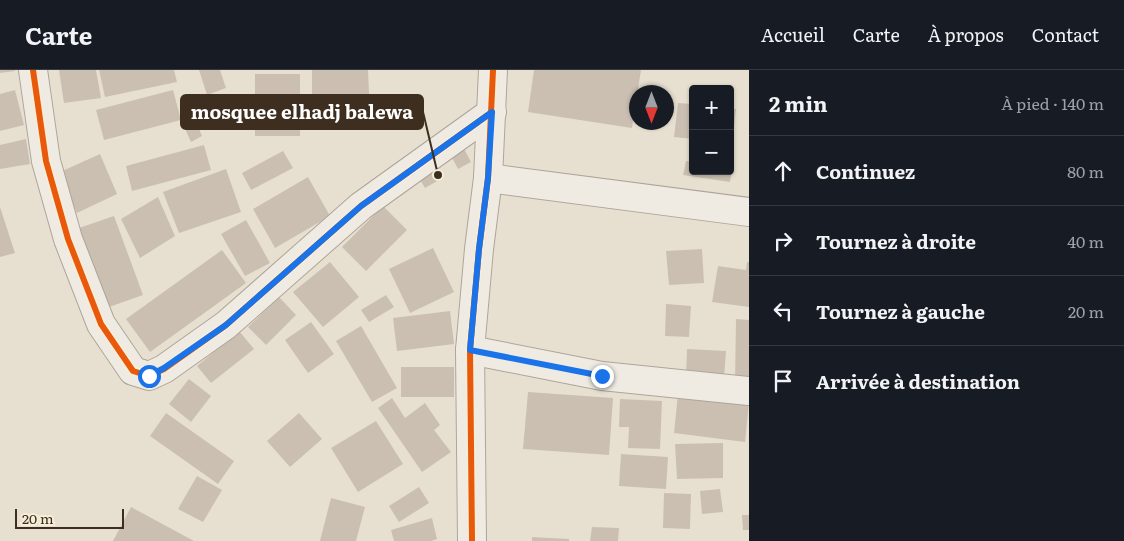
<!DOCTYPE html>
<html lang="fr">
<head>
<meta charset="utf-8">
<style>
	:root { --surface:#171b24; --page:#20242c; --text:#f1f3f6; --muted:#9ea1a6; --line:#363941 }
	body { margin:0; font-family:Literata,serif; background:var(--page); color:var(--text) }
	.controls { position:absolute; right:15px; top:15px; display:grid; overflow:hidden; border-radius:5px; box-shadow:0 1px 4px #0004 }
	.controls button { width:45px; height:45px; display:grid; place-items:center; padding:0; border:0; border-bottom:1px solid var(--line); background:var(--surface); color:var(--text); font:25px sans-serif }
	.compass { position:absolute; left:629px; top:15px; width:45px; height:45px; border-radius:50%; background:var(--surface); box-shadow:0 1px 4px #0004; rotate:180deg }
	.scale { position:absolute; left:15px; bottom:12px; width:109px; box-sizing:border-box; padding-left:5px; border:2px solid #3d2e20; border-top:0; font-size:14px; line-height:18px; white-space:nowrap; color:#3d2e20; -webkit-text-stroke:4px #f7eed8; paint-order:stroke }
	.stop { position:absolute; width:15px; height:15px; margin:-11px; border:4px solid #1a73e8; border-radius:50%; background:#fff }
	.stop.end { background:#1a73e8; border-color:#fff; box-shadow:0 1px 5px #0008 }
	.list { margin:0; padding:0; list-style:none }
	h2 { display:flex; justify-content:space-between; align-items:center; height:65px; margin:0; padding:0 20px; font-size:21px }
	h2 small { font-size:16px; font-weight:400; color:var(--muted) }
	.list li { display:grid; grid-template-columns:32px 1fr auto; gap:15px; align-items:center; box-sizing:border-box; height:70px; padding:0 20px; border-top:1px solid var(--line) }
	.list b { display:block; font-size:19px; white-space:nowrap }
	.list em { font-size:16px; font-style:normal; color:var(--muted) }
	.icon { flex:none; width:28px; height:28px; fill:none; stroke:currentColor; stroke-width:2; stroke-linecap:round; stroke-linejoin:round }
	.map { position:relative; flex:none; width:749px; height:471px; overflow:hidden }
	header { display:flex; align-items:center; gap:30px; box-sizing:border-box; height:70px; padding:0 25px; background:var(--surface); border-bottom:1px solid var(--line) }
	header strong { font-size:24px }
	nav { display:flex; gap:28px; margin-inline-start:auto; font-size:18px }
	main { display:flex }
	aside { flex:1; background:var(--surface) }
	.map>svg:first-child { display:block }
</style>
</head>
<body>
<header>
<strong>Carte</strong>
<nav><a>Accueil</a><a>Carte</a><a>À propos</a><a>Contact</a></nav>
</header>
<main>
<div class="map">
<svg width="749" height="471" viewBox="0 0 749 471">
	<rect width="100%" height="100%" fill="#e7e0d1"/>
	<g fill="#cbbfb2">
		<path d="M 0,0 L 15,0 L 15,1 L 0,3 Z"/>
		<path d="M 59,0 L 96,0 L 101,28 L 64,33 Z"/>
		<path d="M 99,0 L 174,0 L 177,12 L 105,27 Z"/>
		<path d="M 199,0 L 220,0 L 226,18 L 207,25 Z"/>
		<path d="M 312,0 L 368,0 L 370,45 L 312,45 Z"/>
		<path d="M 534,0 L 641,0 L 632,58 L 528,42 Z"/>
		<rect x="255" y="4" width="45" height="62"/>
		<path d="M 15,20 L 24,55 L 0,61 L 0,24 Z"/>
		<path d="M 173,20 L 181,50 L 104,70 L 96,40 Z"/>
		<path d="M 678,33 L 693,34 L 693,69 L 674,67 Z"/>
		<path d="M 730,39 L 736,39 L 732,73 L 730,73 Z"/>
		<path d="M 194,47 L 202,66 L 191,72 L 182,52 Z"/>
		<path d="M 26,69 L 30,94 L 0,99 L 0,75 Z"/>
		<path d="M 204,75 L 211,100 L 132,121 L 126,96 Z"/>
		<path d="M 462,75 L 471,92 L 458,99 L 449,82 Z"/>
		<path d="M 283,81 L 293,98 L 251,120 L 242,103 Z"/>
		<path d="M 100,84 L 117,124 L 77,143 L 58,103 Z"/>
		<path d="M 686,91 L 693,92 L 693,101 L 730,101 L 730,95 L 733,95 L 730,112 L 683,105 Z"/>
		<path d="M 430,95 L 439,110 L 425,118 L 416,103 Z"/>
		<path d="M 226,99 L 241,142 L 179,163 L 163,122 Z"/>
		<path d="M 308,107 L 330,146 L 275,178 L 253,139 Z"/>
		<path d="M 158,127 L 175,166 L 140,188 L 121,149 Z"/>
		<path d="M 383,136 L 407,160 L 366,201 L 342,177 Z"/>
		<path d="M 0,137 L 15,183 L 0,187 Z"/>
		<path d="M 114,146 L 143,225 L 109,237 L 79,158 Z"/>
		<path d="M 246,150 L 270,193 L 245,206 L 221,164 Z"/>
		<path d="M 433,178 L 454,222 L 410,243 L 389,199 Z"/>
		<path d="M 702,179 L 704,213 L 669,215 L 666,181 Z"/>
		<path d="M 222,180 L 246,213 L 150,282 L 126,249 Z"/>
		<path d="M 330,192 L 359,227 L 323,257 L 293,222 Z"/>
		<path d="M 747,192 L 749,192 L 749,237 L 712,232 L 718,196 L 746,200 Z"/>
		<path d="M 386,225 L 394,237 L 369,252 L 361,240 Z"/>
		<path d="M 279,227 L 296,245 L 266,275 L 248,257 Z"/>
		<path d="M 666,234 L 691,236 L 689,267 L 665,266 Z"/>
		<path d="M 450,241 L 454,274 L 397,281 L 393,248 Z"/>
		<path d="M 736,249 L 749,250 L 749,312 L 735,312 Z"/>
		<path d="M 311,252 L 334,284 L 308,303 L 285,270 Z"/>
		<path d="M 361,256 L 397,318 L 372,332 L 336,271 Z"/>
		<path d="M 239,261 L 254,279 L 211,313 L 197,296 Z"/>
		<path d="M 687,279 L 726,281 L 724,307 L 686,306 Z"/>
		<rect x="401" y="297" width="53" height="30"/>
		<path d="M 189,309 L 211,326 L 191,352 L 169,334 Z"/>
		<path d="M 528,322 L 613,328 L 609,385 L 523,379 Z"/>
		<path d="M 678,324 L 749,333 L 745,372 L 674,363 Z"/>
		<path d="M 392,328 L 405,348 L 425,333 L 440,355 L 434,360 L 451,382 L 422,402 L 378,338 Z"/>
		<path d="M 620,329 L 662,331 L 660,379 L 628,378 L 629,357 L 619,357 Z"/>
		<path d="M 166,343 L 234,391 L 218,414 L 150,366 Z"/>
		<path d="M 299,343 L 322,369 L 290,397 L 267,371 Z"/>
		<path d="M 376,351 L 403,394 L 358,422 L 331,378 Z"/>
		<path d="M 723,373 L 723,408 L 677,409 L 675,374 Z"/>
		<path d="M 621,384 L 668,387 L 666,419 L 619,416 Z"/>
		<path d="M 197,406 L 222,420 L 203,452 L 178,439 Z"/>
		<path d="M 419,417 L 429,433 L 399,452 L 389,436 Z"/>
		<path d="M 720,419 L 723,442 L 702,444 L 700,421 Z"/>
		<path d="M 664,423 L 691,424 L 690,459 L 663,458 Z"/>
		<path d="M 331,428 L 365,437 L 356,471 L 320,471 Z"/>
		<path d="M 131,437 L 194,471 L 113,471 Z"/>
		<path d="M 742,445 L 749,445 L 749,460 L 743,460 Z"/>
		<path d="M 432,448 L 437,469 L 431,471 L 394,471 L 391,460 Z"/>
		<path d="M 592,457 L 619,458 L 618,471 L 590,471 Z"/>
		<path d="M 532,467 L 569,469 L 569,471 L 532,471 Z"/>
	</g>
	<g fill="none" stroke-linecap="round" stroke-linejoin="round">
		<g stroke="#ada599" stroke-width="30">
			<g id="street">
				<path d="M 33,0 L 46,91 L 68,169 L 101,254 L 133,301 L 149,306 L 164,299 L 226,255 L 361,136 L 492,42"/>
				<path d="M 488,108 L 749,142"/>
				<path d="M 470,280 L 602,306 L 749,321"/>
				<path d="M 472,471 L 470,280 L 479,179 L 488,108 L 493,0"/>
			</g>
		</g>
		<use href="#street" stroke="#efebe3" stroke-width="28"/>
		<g stroke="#f7eed8" stroke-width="9">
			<g id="cycleway">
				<path d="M 33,0 L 46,91 L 68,169 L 101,254 L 133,301 L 149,306 L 164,299 L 226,255 L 361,136 L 492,42"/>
				<path d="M 472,471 L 470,280 L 479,179 L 488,108 L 493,0"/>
			</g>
		</g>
		<use href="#cycleway" stroke="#e8590c" stroke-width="6"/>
	</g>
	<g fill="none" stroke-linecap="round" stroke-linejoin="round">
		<path stroke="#1a73e8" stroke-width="6" d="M 149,306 L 164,298 L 226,255 L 361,136 L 492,42 L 488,108 L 479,179 L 470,280 L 602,306"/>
	</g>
	<path fill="none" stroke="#3d2e20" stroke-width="2" d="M438 105L423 42"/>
	<circle fill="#3d2e20" stroke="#f7eed8" stroke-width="2" cx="438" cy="105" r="5"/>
	<rect fill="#3d2e20" stroke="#3d2e20" stroke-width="2" x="181" y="25" width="242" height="34" rx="5"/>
	<g font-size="19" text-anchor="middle" font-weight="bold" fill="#fff">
		<text x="302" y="49">mosquee elhadj balewa</text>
	</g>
</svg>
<div class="controls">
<button>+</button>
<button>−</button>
</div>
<svg class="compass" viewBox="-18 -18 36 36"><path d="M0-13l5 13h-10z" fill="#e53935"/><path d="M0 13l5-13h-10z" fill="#9ea1a6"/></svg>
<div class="scale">20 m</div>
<div class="stop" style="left:149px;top:306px"></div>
<div class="stop end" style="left:602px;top:306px"></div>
</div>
<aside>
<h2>2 min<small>À pied · 140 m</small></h2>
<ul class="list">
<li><svg class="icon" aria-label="ahead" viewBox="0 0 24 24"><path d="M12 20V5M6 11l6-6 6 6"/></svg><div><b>Continuez</b></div><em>80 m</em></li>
<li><svg class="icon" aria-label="right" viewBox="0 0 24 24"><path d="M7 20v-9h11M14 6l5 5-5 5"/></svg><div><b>Tournez à droite</b></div><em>40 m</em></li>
<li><svg class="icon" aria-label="left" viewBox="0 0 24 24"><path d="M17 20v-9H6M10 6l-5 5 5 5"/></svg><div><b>Tournez à gauche</b></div><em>20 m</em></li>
<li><svg class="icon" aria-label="arrive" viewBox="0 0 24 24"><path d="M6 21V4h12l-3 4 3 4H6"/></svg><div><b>Arrivée à destination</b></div></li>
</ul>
</aside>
</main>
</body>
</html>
